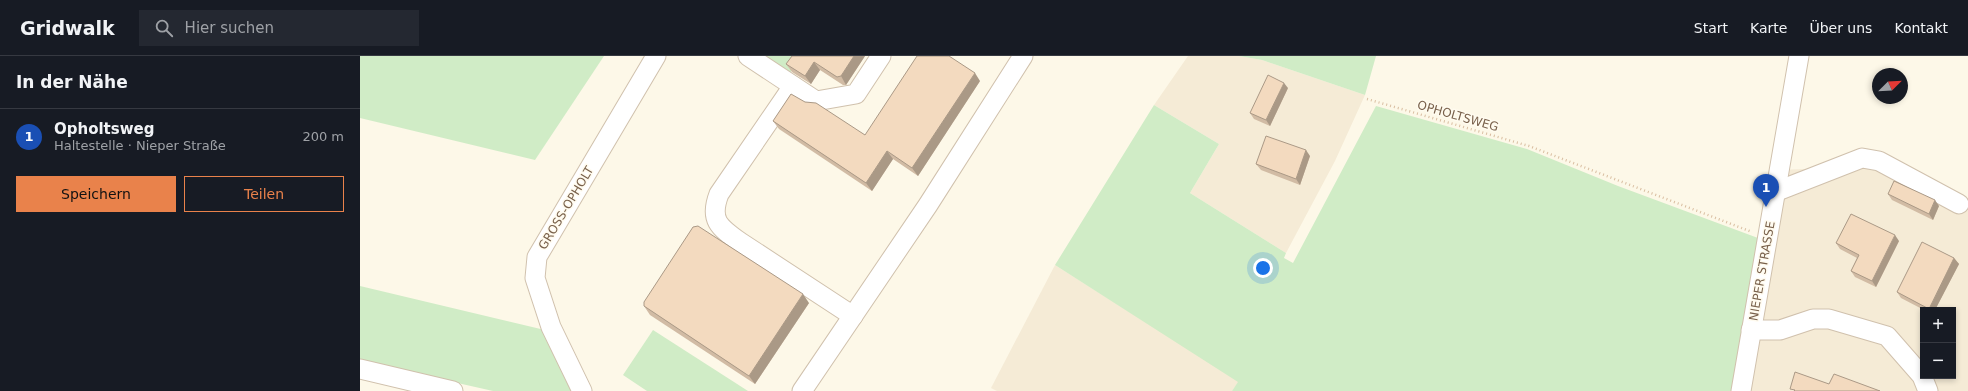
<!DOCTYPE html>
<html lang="de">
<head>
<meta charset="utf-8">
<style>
	:root { --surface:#171b24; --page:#242831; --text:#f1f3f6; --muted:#9ea1a6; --line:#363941; --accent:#e9824b }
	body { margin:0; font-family:"DejaVu Sans",sans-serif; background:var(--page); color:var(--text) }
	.controls { position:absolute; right:12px; bottom:12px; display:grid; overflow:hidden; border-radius:0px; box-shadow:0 2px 6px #0003 }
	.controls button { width:36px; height:36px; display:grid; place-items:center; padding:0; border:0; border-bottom:1px solid var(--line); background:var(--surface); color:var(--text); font:20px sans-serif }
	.compass { position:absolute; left:1512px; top:12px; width:36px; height:36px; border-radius:50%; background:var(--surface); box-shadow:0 2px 6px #0003; rotate:66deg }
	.you { position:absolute; left:903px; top:212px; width:14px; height:14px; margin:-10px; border:3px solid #fff; border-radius:50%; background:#1a73e8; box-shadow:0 0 0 6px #1a73e833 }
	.badge { display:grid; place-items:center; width:26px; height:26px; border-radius:50%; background:var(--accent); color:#fff; font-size:13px; font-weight:700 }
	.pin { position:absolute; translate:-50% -33px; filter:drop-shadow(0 1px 2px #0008) }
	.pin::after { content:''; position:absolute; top:21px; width:14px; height:12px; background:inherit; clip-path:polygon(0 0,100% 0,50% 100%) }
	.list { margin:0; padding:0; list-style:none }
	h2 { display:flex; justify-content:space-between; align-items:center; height:52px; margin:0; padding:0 16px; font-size:17px }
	h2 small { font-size:13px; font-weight:400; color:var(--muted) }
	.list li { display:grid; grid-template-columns:26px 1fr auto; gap:12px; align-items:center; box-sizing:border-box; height:56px; padding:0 16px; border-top:1px solid var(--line) }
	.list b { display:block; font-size:15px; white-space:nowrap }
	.list p { margin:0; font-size:13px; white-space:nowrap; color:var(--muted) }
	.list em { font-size:13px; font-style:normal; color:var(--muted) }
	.actions { display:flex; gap:8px; padding:12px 16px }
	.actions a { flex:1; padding:9px 0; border:1px solid var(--accent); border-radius:0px; text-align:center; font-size:14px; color:var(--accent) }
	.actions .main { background:var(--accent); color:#111 }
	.icon { flex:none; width:22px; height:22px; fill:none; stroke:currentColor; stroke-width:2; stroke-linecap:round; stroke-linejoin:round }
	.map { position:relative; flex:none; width:1608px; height:335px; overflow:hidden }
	header { display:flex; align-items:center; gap:24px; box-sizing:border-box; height:56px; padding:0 20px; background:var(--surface); border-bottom:1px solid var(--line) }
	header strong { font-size:19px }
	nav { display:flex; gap:22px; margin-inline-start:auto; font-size:14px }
	.search { width:280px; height:36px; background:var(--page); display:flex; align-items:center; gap:10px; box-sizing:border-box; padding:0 14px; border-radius:0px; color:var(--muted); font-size:15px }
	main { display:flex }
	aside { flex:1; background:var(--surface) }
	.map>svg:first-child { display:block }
</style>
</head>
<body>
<header>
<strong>Gridwalk</strong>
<div class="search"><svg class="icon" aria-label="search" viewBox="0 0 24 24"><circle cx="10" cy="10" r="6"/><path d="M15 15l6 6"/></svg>Hier suchen</div>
<nav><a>Start</a><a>Karte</a><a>Über uns</a><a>Kontakt</a></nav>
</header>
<main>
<aside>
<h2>In der Nähe<small></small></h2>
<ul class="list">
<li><span class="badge" style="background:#1a4fb4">1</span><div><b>Opholtsweg</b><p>Haltestelle · Nieper Straße</p></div><em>200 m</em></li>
</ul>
<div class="actions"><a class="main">Speichern</a><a>Teilen</a></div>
</aside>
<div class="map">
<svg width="1608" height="335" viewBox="0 0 1608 335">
	<rect width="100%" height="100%" fill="#fdf8e8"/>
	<g fill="#f5ebd6" fill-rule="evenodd">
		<path d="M 828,0 L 879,0 L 902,4 L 1005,39 L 975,105 L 926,197 L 830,137 L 859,88 L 794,49 Z"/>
		<path d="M 1514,97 L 1608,149 L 1608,335 L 1381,335 L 1410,114 L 1448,113 ZM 1563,254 L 1593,254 L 1593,320 L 1563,320 Z"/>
		<path d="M 695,209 L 863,315 L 879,326 L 872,335 L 637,335 L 631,332 Z"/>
	</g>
	<g fill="#d0ecc6">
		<path d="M 0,0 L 244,0 L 175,104 L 0,62 Z"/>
		<path d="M 397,0 L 441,0 L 430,17 Z"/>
		<path d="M 879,0 L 1016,0 L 1005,39 L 902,4 Z"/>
		<path d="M 794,49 L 859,88 L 830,137 L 926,197 L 924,202 L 933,207 L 1016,50 L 1167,93 L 1258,130 L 1398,182 L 1381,335 L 872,335 L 878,326 L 695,209 Z"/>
		<path d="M 0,230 L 189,275 L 216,335 L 133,335 L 0,305 Z"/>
		<path d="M 293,274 L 388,335 L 287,335 L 263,319 Z"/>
	</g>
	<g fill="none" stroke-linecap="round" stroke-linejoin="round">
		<g stroke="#d0c1ad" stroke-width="21">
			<g id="minor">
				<path d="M 388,0 L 456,45 L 496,38 L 521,0"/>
				<path d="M 433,30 L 359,138 C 349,164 359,171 380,186 L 493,260"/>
				<path d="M 1415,136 L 1502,102 L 1519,105 L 1599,148"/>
				<path d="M 1391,274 L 1420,274 L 1453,263 L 1469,263 L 1527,280 L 1562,320 L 1568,335"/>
				<path d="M 0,313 L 93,335"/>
				<path d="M 222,335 L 191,271 L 175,222 L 177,201 L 296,0"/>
				<path d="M 442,335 L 568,149 L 663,0"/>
				<path d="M 1381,335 L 1439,0"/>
			</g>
		</g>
		<path stroke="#d9bea1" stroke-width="2.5" stroke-dasharray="1 3" stroke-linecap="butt" d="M 1007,43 L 1169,90 L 1392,176"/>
		<use href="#minor" stroke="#fff" stroke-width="19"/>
	</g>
	<g fill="#d1bba4">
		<path d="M 432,0 L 505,0 L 486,29 L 483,29 L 460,14 L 451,28 L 432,16 L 426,8 Z"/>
		<path d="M 620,25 L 558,120 L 533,103 L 512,135 L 419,73 L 413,65 L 445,46 L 505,79 Z"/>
		<path d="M 928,32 L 910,70 L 894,63 L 890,57 Z"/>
		<path d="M 950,100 L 940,129 L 901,114 L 896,108 Z"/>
		<path d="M 1528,138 L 1579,150 L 1573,164 L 1532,144 Z"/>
		<path d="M 1539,185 L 1516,231 L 1495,221 L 1491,215 L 1497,202 L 1480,193 L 1476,187 Z"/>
		<path d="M 1594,202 L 1599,208 L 1575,254 L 1564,254 L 1541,242 L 1537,236 Z"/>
		<path d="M 449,247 L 395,328 L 290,259 L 284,250 Z"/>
	</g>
	<g fill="#aa9986">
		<path d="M 494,0 L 505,0 L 486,29 L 481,20 Z"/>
		<path d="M 454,6 L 460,14 L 451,28 L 445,20 Z"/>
		<path d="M 615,17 L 620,25 L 558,120 L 552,112 Z"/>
		<path d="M 924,27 L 928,32 L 910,70 L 906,64 Z"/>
		<path d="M 946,94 L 950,100 L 940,129 L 936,123 Z"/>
		<path d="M 527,95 L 533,103 L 512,135 L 506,127 Z"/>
		<path d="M 1575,144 L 1579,150 L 1573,164 L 1569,158 Z"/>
		<path d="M 1535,179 L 1539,185 L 1516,231 L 1512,225 Z"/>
		<path d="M 1594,202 L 1599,208 L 1575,254 L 1570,254 L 1569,253 Z"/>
		<path d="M 443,238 L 449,247 L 395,328 L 389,320 Z"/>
	</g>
	<g fill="#f3dabf" stroke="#aa9986">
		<path d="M 432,0 L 494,0 L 481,20 L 477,21 L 454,6 L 445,20 L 426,8 Z"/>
		<path d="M 557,0 L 589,0 L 615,17 L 552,112 L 527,95 L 506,127 L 413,65 L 431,38 L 445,46 L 456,47 L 505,79 Z"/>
		<path d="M 908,19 L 924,27 L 906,64 L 890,57 Z"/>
		<path d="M 906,80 L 946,94 L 936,123 L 896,108 Z"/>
		<path d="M 1534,125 L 1575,144 L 1569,158 L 1528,138 Z"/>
		<path d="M 1491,158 L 1535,179 L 1512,225 L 1491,215 L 1499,199 L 1476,187 Z"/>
		<path d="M 338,170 L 443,238 L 389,320 L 284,250 L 284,246 L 333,171 Z"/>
		<path d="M 1562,186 L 1594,202 L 1569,253 L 1537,236 Z"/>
		<path d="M 1435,316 L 1469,328 L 1474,318 L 1520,335 L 1434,335 L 1435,334 L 1430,333 Z"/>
	</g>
	<g text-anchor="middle" stroke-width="3" stroke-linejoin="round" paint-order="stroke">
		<g font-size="12" fill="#79614b" stroke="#fffbef">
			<text transform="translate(1098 60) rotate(16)" y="4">OPHOLTSWEG</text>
			<text transform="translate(206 152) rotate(-59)" y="4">GROSS-OPHOLT</text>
			<text transform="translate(1402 215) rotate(-80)" y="4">NIEPER STRASSE</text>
		</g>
	</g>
</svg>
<div class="controls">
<button>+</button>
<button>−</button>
</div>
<svg class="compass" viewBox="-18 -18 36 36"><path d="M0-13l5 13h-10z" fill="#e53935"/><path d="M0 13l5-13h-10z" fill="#9ea1a6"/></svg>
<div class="you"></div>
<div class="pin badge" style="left:1406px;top:151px;background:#1a4fb4">1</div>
</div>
</main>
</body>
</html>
